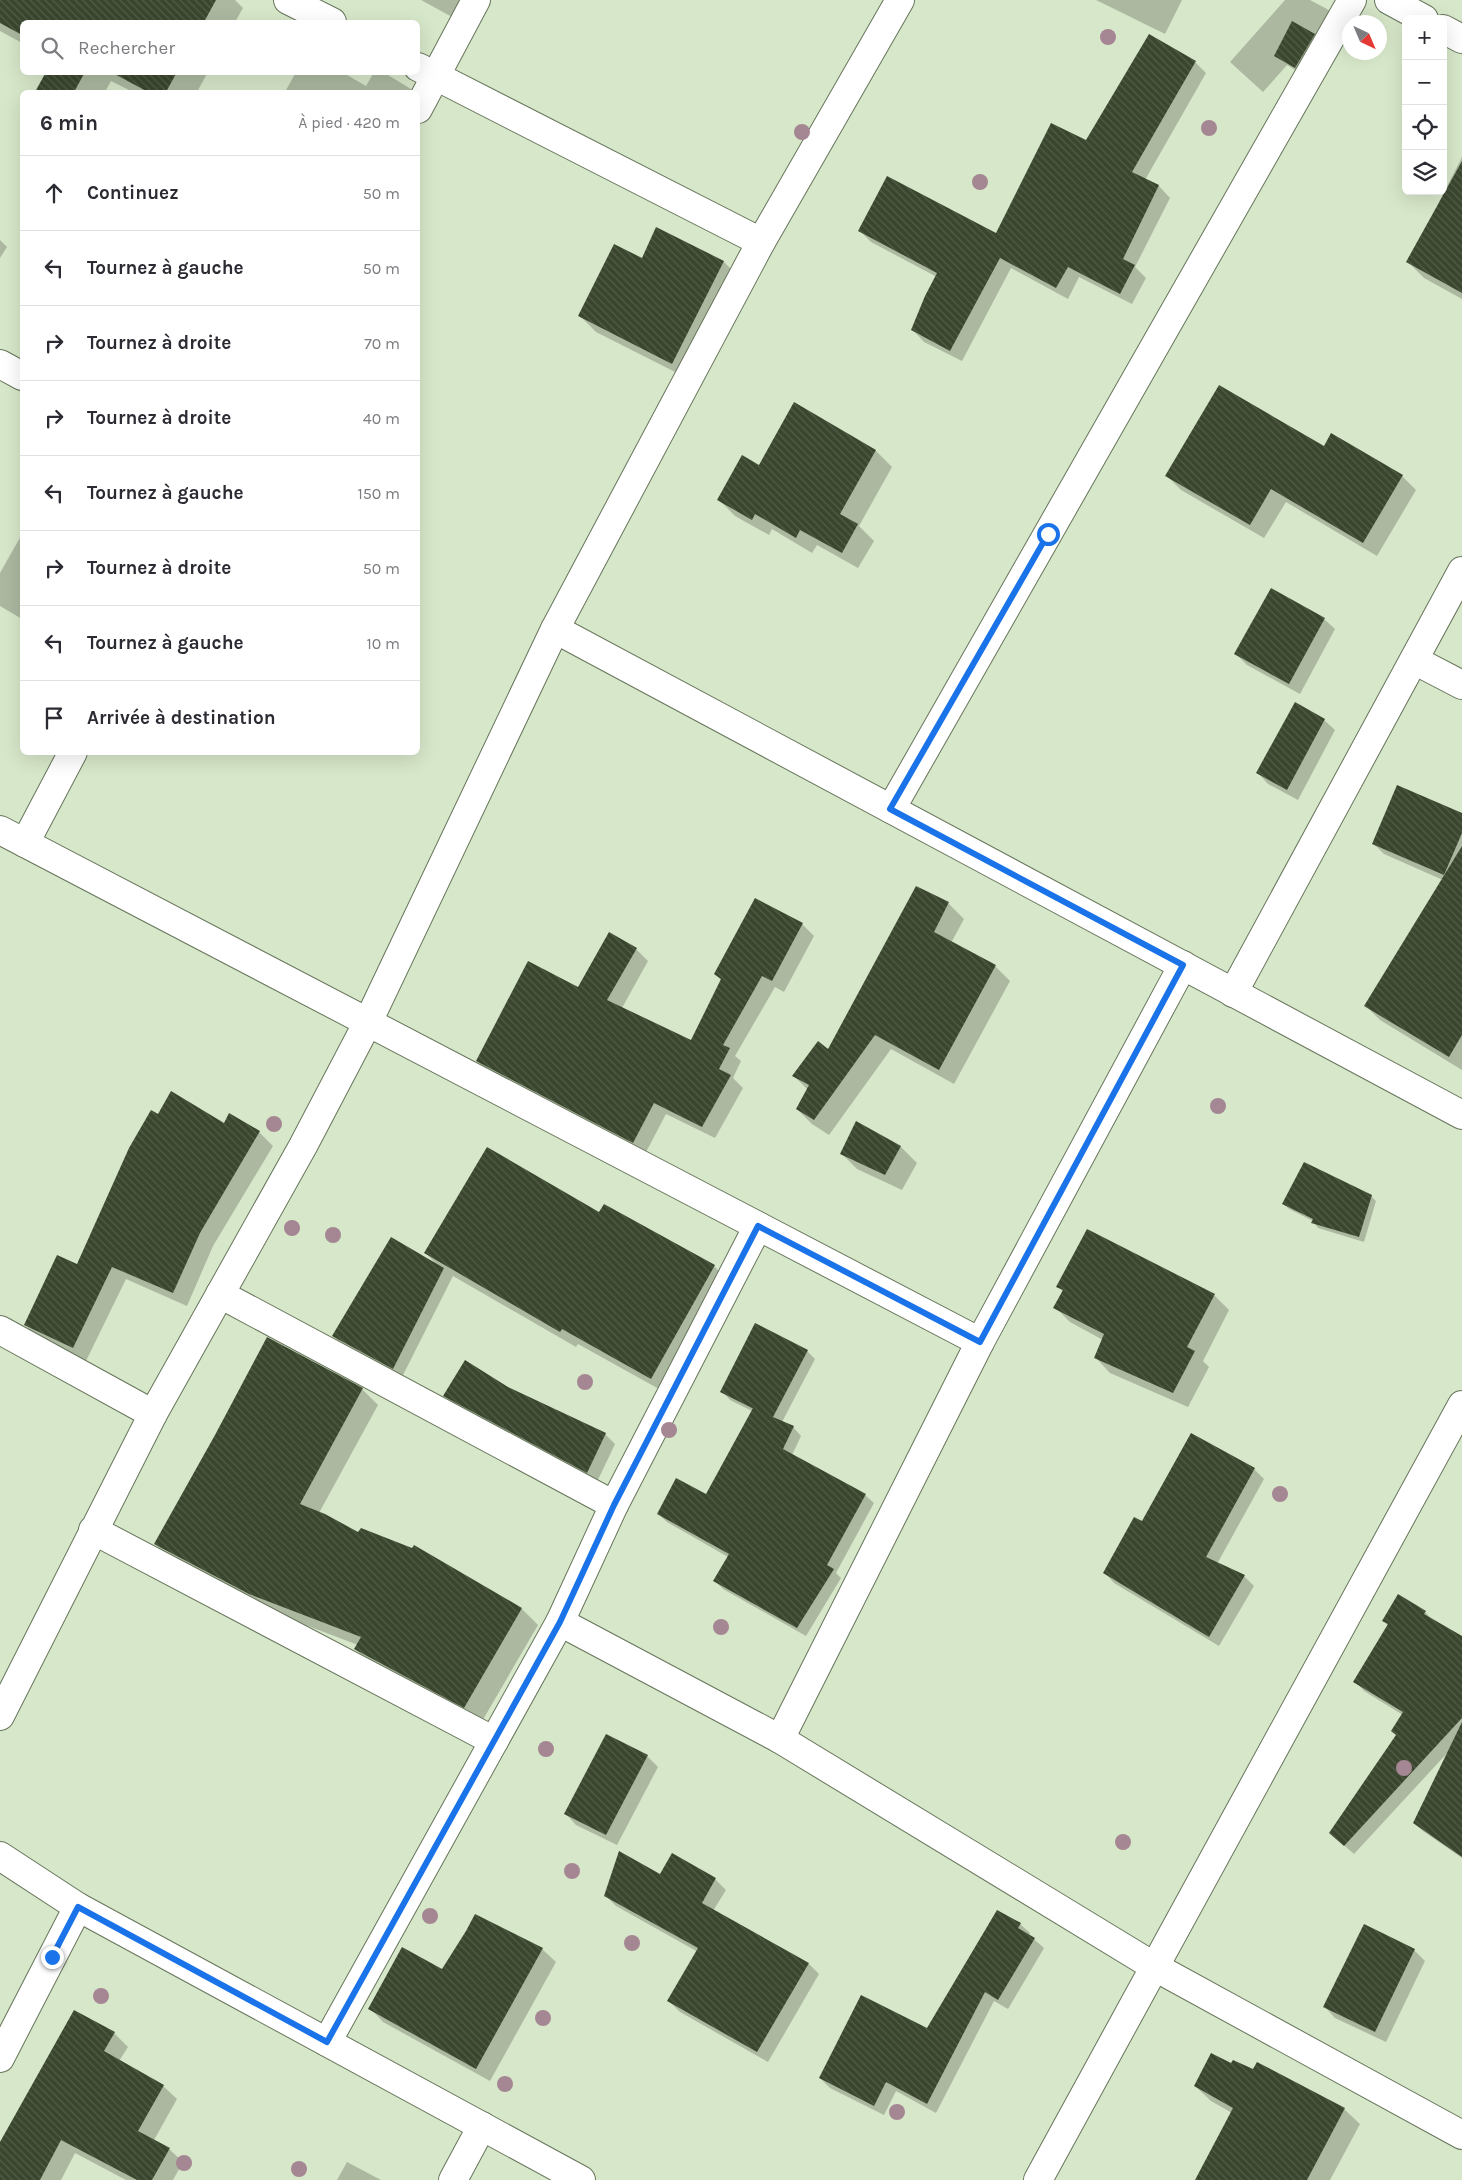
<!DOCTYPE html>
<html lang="fr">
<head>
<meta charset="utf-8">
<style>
	:root { --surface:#fff; --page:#f2f2f3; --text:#2b2b33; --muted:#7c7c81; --line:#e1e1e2 }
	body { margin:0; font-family:Karla,sans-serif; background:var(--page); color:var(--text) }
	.controls { position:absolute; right:15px; top:15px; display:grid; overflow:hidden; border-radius:8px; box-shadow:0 5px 20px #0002 }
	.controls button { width:45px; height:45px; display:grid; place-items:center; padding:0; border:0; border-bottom:1px solid var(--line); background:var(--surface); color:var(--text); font:25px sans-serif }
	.compass { position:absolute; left:1342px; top:15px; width:45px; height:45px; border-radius:50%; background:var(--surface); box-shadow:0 5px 20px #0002; rotate:136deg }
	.stop { position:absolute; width:15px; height:15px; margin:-11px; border:4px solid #1a73e8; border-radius:50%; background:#fff }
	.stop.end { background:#1a73e8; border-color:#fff; box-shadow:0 1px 5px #0008 }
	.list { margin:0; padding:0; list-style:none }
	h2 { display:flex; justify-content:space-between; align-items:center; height:65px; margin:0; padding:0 20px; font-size:21px }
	h2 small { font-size:16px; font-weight:400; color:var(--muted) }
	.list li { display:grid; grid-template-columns:32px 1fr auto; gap:15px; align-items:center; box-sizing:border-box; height:75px; padding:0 20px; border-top:1px solid var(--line) }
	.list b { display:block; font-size:19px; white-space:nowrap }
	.list em { font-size:16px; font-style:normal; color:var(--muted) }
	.icon { flex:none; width:28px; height:28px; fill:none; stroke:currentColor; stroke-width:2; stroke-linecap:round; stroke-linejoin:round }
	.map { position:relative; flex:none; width:1462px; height:2180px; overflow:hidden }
	.search { position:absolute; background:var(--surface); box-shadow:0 5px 20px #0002; left:20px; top:20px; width:400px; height:55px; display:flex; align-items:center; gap:12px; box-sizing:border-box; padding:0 18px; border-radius:8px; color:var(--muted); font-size:19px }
	.panel { position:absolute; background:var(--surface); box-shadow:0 5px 20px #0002; left:20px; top:90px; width:400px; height:665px; border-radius:8px }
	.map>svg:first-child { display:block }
</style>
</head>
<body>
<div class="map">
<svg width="1462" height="2180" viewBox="0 0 1462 2180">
	<defs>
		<pattern id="building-back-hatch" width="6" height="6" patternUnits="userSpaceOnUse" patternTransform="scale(1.25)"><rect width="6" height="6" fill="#3a472e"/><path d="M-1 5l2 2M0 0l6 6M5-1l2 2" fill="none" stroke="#535d49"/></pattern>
	</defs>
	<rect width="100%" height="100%" fill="#d7e7c9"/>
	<g fill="#0003">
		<path d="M 0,0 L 235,0 L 243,8 L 235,22 L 22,22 L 22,43 L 0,31 Z"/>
		<path d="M 421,0 L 463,0 L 454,18 Z"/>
		<path d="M 1096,0 L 1182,0 L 1165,34 Z"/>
		<path d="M 1285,0 L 1310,0 L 1327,9 L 1333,14 L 1300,73 L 1287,65 L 1263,92 L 1230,62 Z"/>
		<path d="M 1195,62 L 1206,73 L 1145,180 L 1159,186 L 1170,198 L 1135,267 L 1146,278 L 1132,304 L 1079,277 L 1068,299 L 1011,268 L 962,361 L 924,342 L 913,330 L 937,277 L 871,242 L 860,231 L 997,234 L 1087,142 Z"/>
		<path d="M 47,72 L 208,72 L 197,92 L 133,92 L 111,81 L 105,92 L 36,92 Z"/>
		<path d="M 296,72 L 342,72 L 366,86 L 374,72 L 383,72 L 416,92 L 285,92 Z"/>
		<path d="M 1462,157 L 1462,299 L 1424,278 L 1407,261 L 1440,203 L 1439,202 Z"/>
		<path d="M 657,229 L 724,262 L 740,278 L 689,379 L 596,332 L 580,316 L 642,260 Z"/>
		<path d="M 0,240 L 7,247 L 0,258 Z"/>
		<path d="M 794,404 L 876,451 L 892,467 L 859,526 L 874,541 L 858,568 L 817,545 L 812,553 L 772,529 L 769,535 L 735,516 L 719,500 L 759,466 Z"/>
		<path d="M 1332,435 L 1402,476 L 1416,490 L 1377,556 L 1286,502 L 1264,538 L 1181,490 L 1167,476 L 1324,448 Z"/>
		<path d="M 22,534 L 22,619 L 0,606 L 0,573 Z"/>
		<path d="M 1324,619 L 1335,629 L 1300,694 L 1247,665 L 1236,654 Z"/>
		<path d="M 1324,720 L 1335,730 L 1298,800 L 1268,784 L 1258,773 Z"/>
		<path d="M 1462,814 L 1462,1070 L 1380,1020 L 1366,1006 L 1443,880 L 1384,854 L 1373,843 Z"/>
		<path d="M 916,888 L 948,903 L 964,919 L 951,943 L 995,966 L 1010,981 L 954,1084 L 891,1049 L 829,1135 L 812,1124 L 797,1109 L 808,1090 L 794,1076 L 829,1051 Z"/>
		<path d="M 802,924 L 814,936 L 784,992 L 775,987 L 735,1056 L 741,1061 L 733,1078 L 743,1088 L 715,1138 L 666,1114 L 645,1154 L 490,1073 L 477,1061 L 636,949 L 648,961 L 622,1008 L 691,1042 L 722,981 L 715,974 Z"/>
		<path d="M 230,1115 L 259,1132 L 273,1146 L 213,1246 L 187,1306 L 126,1279 L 86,1361 L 39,1338 L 25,1325 L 77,1266 L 224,1124 Z"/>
		<path d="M 856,1123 L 901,1147 L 917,1163 L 902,1190 L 857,1169 L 841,1153 Z"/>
		<path d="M 1371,1196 L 1376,1201 L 1364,1242 L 1318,1228 L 1313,1221 L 1289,1209 L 1284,1204 Z"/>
		<path d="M 600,1214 L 714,1266 L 730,1282 L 668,1394 L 578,1344 L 576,1347 L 453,1276 L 402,1377 L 342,1345 L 333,1336 L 436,1264 L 426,1253 Z"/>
		<path d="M 1088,1230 L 1215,1296 L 1229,1310 L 1203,1361 L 1209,1367 L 1188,1407 L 1110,1373 L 1096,1358 L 1103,1340 L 1070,1322 L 1055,1307 L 1063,1292 L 1058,1286 Z"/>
		<path d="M 807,1351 L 815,1359 L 782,1422 L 793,1427 L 801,1436 L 792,1455 L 865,1495 L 874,1503 L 836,1573 L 841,1578 L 806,1636 L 723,1589 L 715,1581 L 728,1557 L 667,1522 L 658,1514 L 707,1496 L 752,1411 L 730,1400 L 722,1391 Z"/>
		<path d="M 362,1389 L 378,1405 L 319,1513 L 358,1534 L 522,1609 L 538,1625 L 481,1723 L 371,1665 L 355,1649 L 358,1645 L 266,1610 L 171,1560 L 155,1544 Z"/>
		<path d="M 445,1396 L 605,1434 L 615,1444 L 597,1482 L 454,1405 Z"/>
		<path d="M 1254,1469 L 1264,1479 L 1217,1564 L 1244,1576 L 1254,1586 L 1219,1646 L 1114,1583 L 1105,1573 L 1142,1523 Z"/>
		<path d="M 1425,1612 L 1434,1621 L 1462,1638 L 1462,1737 L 1354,1854 L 1330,1833 L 1397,1736 L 1403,1715 L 1364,1691 L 1355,1681 L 1388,1626 L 1384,1621 Z"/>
		<path d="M 647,1756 L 658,1767 L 617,1845 L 576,1825 L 566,1814 Z"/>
		<path d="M 1462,1778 L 1462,1858 L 1423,1831 L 1414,1823 Z"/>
		<path d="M 660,1875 L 715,1879 L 726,1890 L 713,1911 L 809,1964 L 819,1974 L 768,2062 L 680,2012 L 669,2001 L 698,1952 L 616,1906 L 606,1896 Z"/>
		<path d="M 1020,1924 L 1030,1933 L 1029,1935 L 1044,1948 L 1008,2009 L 994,2001 L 936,2113 L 896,2091 L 884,2115 L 830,2088 L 820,2078 L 928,2030 Z"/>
		<path d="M 542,1949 L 556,1962 L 490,2081 L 383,2022 L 370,2008 L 442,1971 Z"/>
		<path d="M 1414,1950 L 1425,1961 L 1386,2042 L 1335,2018 L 1325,2007 Z"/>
		<path d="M 114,2033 L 128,2047 L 119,2061 L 163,2086 L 177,2099 L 154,2140 L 169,2149 L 183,2162 L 173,2180 L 126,2180 L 75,2153 L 61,2180 L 18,2180 L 0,2167 L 0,2145 Z"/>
		<path d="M 1232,2064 L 1344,2109 L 1360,2124 L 1330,2180 L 1197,2180 L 1232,2113 L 1211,2101 L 1195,2086 Z"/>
		<path d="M 347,2162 L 381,2180 L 337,2180 Z"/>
	</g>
	<g fill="url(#building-back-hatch)">
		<path d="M 0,0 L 216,0 L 204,22 L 22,22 L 22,35 L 0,23 Z"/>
		<path d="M 1292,21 L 1315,34 L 1295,68 L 1274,56 Z"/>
		<path d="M 1149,34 L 1196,61 L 1132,172 L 1159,185 L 1123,259 L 1135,265 L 1120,294 L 1068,267 L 1056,288 L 1000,258 L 950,351 L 911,330 L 925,296 L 937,273 L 858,231 L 887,176 L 996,233 L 1051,123 L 1086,140 Z"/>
		<path d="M 46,72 L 85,72 L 74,92 L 35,92 Z"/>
		<path d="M 111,72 L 177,72 L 166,92 L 148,92 Z"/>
		<path d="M 1462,161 L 1462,293 L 1406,262 Z"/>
		<path d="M 656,227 L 724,261 L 672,364 L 578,316 L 614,244 L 642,258 Z"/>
		<path d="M 1219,385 L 1324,446 L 1331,433 L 1403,475 L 1363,543 L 1271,489 L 1250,525 L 1165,476 Z"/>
		<path d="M 794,402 L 876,450 L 840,514 L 858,524 L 842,553 L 800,530 L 796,538 L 755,514 L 752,520 L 717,500 L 742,455 L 759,465 Z"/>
		<path d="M 1271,588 L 1325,618 L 1289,684 L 1234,654 Z"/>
		<path d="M 1295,702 L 1325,719 L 1287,790 L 1256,773 Z"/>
		<path d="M 1397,785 L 1462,813 L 1462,833 L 1444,875 L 1372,844 Z"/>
		<path d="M 1462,846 L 1462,1035 L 1449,1057 L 1364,1006 Z"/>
		<path d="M 916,886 L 949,902 L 934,932 L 996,965 L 939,1070 L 875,1035 L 814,1120 L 796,1109 L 809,1085 L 792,1076 L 818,1041 L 828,1049 Z"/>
		<path d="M 755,898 L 803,923 L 772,981 L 762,976 L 723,1045 L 730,1048 L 719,1069 L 731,1075 L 702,1127 L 654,1103 L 633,1143 L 476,1061 L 528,961 L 578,987 L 609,932 L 637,948 L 607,1000 L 691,1040 L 721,979 L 714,974 Z"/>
		<path d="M 171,1091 L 224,1123 L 229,1113 L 260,1131 L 200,1233 L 173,1293 L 112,1267 L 73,1348 L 24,1325 L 57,1255 L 77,1264 L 129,1148 L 151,1110 L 158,1114 Z"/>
		<path d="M 856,1121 L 901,1146 L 885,1175 L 840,1154 Z"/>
		<path d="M 487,1147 L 599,1212 L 604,1204 L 715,1265 L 651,1379 L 562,1329 L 560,1332 L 424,1253 Z"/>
		<path d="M 1304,1162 L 1372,1195 L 1359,1237 L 1311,1223 L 1313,1219 L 1282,1204 Z"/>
		<path d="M 1087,1229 L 1215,1294 L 1187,1347 L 1195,1351 L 1173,1393 L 1094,1358 L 1104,1334 L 1053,1308 L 1063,1290 L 1056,1287 Z"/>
		<path d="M 391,1237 L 444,1268 L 393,1369 L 332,1336 Z"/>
		<path d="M 755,1323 L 808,1350 L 773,1417 L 794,1426 L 783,1449 L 866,1494 L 827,1565 L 834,1569 L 797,1628 L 713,1581 L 729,1554 L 657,1514 L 676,1478 L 706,1494 L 753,1408 L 754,1409 L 720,1392 Z"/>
		<path d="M 267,1337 L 363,1388 L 300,1504 L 325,1514 L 358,1532 L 361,1528 L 412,1548 L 414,1545 L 522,1608 L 464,1708 L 354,1649 L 361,1637 L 249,1594 L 154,1544 L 215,1435 Z"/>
		<path d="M 465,1360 L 508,1387 L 606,1433 L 587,1473 L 443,1396 Z"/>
		<path d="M 1191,1433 L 1255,1468 L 1206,1557 L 1245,1575 L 1209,1637 L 1103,1573 L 1134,1517 L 1142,1521 Z"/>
		<path d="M 1398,1594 L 1426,1611 L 1424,1614 L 1462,1636 L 1462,1718 L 1344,1846 L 1329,1833 L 1396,1735 L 1391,1731 L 1403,1712 L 1353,1682 L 1388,1624 L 1382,1621 Z"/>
		<path d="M 1462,1722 L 1462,1857 L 1413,1823 Z"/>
		<path d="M 606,1734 L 648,1755 L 606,1835 L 564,1814 Z"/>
		<path d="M 619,1851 L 660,1874 L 672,1853 L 716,1878 L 702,1903 L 809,1963 L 757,2052 L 667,2001 L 698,1948 L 604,1896 Z"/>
		<path d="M 997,1910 L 1021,1923 L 1018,1928 L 1035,1938 L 998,2000 L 985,1992 L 927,2104 L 886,2082 L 874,2106 L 819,2078 L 861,1995 L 927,2028 Z"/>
		<path d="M 475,1914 L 543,1948 L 476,2069 L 368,2009 L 402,1947 L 442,1969 L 466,1931 Z"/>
		<path d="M 1364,1924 L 1415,1949 L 1375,2032 L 1323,2007 Z"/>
		<path d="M 74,2010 L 115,2032 L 104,2051 L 164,2085 L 138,2131 L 170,2148 L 152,2180 L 137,2180 L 61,2140 L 40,2180 L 0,2180 L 0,2142 Z"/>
		<path d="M 1211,2053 L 1231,2063 L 1233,2060 L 1253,2069 L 1257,2062 L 1345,2108 L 1307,2180 L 1195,2180 L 1233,2108 L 1194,2086 Z"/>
	</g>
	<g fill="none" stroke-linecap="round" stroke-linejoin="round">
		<g stroke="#67755b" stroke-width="30">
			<g id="minor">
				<path d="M 288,0 L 332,22"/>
				<path d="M 1389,0 L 1424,19"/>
				<path d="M 1443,29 L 1462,39"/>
				<path d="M 418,67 L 761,242"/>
				<path d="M 418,109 L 476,0"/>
				<path d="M 0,364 L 22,376"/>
				<path d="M 555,629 L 1462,1115"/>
				<path d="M 1414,660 L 1462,685"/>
				<path d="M 891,809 L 1352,0"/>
				<path d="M 0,830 L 980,1342"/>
				<path d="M 25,843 L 73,752"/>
				<path d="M 1233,993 L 1462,571"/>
				<path d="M 220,1294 L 614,1505"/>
				<path d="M 0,1330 L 153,1414"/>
				<path d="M 93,1530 L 494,1741"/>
				<path d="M 560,1622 L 780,1739 L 1155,1967 L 1462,2135"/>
				<path d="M 0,1716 L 153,1414 L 303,1146 L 368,1022 L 555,629 L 761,242 L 900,0"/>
				<path d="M 780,1739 L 980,1342 L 1183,965"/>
				<path d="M 0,1856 L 78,1907 L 581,2180"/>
				<path d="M 327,2042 L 560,1622 L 614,1505 L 758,1226"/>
				<path d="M 0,2058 L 78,1907"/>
				<path d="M 453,2180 L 482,2126"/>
				<path d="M 1038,2180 L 1462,1405"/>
			</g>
		</g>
		<use href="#minor" stroke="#fff" stroke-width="28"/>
	</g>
	<g fill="#a58693">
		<circle cx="1108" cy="37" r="8"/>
		<circle cx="1209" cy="128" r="8"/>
		<circle cx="802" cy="132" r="8"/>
		<circle cx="980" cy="182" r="8"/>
		<circle cx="1218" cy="1106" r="8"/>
		<circle cx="274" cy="1124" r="8"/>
		<circle cx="292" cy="1228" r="8"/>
		<circle cx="333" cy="1235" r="8"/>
		<circle cx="585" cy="1382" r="8"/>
		<circle cx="669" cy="1430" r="8"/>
		<circle cx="1280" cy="1494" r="8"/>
		<circle cx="721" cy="1627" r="8"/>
		<circle cx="546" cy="1749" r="8"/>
		<circle cx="1404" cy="1768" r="8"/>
		<circle cx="1123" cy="1842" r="8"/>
		<circle cx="572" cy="1871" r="8"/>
		<circle cx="430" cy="1916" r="8"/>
		<circle cx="632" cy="1943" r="8"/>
		<circle cx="101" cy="1996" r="8"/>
		<circle cx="543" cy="2018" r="8"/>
		<circle cx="505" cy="2084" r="8"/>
		<circle cx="897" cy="2112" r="8"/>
		<circle cx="184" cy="2163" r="8"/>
		<circle cx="299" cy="2169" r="8"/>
	</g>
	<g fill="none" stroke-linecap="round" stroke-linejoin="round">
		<path stroke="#1a73e8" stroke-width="6" d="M 52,1957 L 78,1907 L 327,2042 L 560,1622 L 614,1505 L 758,1226 L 980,1342 L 1183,965 L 890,809 L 1048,534"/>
	</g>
</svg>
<div class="controls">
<button>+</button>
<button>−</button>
<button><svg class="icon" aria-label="locate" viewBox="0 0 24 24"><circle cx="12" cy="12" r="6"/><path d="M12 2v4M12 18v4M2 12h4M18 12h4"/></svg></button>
<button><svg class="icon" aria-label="layers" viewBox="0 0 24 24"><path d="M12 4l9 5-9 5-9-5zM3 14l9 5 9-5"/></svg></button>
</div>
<svg class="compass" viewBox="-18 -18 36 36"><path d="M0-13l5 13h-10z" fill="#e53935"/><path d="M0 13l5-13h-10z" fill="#7c7c81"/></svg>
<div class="stop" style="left:1048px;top:534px"></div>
<div class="stop end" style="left:52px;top:1957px"></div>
<div class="search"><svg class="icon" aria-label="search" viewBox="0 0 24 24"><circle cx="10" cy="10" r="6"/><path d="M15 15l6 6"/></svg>Rechercher</div>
<section class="panel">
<h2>6 min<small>À pied · 420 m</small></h2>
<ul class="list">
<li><svg class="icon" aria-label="ahead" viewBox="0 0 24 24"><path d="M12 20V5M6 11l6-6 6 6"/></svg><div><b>Continuez</b></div><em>50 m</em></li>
<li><svg class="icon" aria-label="left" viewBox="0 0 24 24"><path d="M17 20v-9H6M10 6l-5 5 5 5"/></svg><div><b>Tournez à gauche</b></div><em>50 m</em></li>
<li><svg class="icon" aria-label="right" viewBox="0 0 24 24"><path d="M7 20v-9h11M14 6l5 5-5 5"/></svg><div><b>Tournez à droite</b></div><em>70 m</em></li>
<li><svg class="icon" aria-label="right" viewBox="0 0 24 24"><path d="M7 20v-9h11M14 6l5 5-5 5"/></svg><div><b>Tournez à droite</b></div><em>40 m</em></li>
<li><svg class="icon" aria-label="left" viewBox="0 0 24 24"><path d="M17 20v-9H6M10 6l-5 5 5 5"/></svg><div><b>Tournez à gauche</b></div><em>150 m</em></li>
<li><svg class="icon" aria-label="right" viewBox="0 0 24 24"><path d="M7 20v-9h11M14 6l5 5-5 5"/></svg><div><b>Tournez à droite</b></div><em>50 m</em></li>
<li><svg class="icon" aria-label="left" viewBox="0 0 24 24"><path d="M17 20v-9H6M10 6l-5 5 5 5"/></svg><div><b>Tournez à gauche</b></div><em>10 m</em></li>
<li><svg class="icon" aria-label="arrive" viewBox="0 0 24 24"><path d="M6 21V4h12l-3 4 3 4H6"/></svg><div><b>Arrivée à destination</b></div></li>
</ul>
</section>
</div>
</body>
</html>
